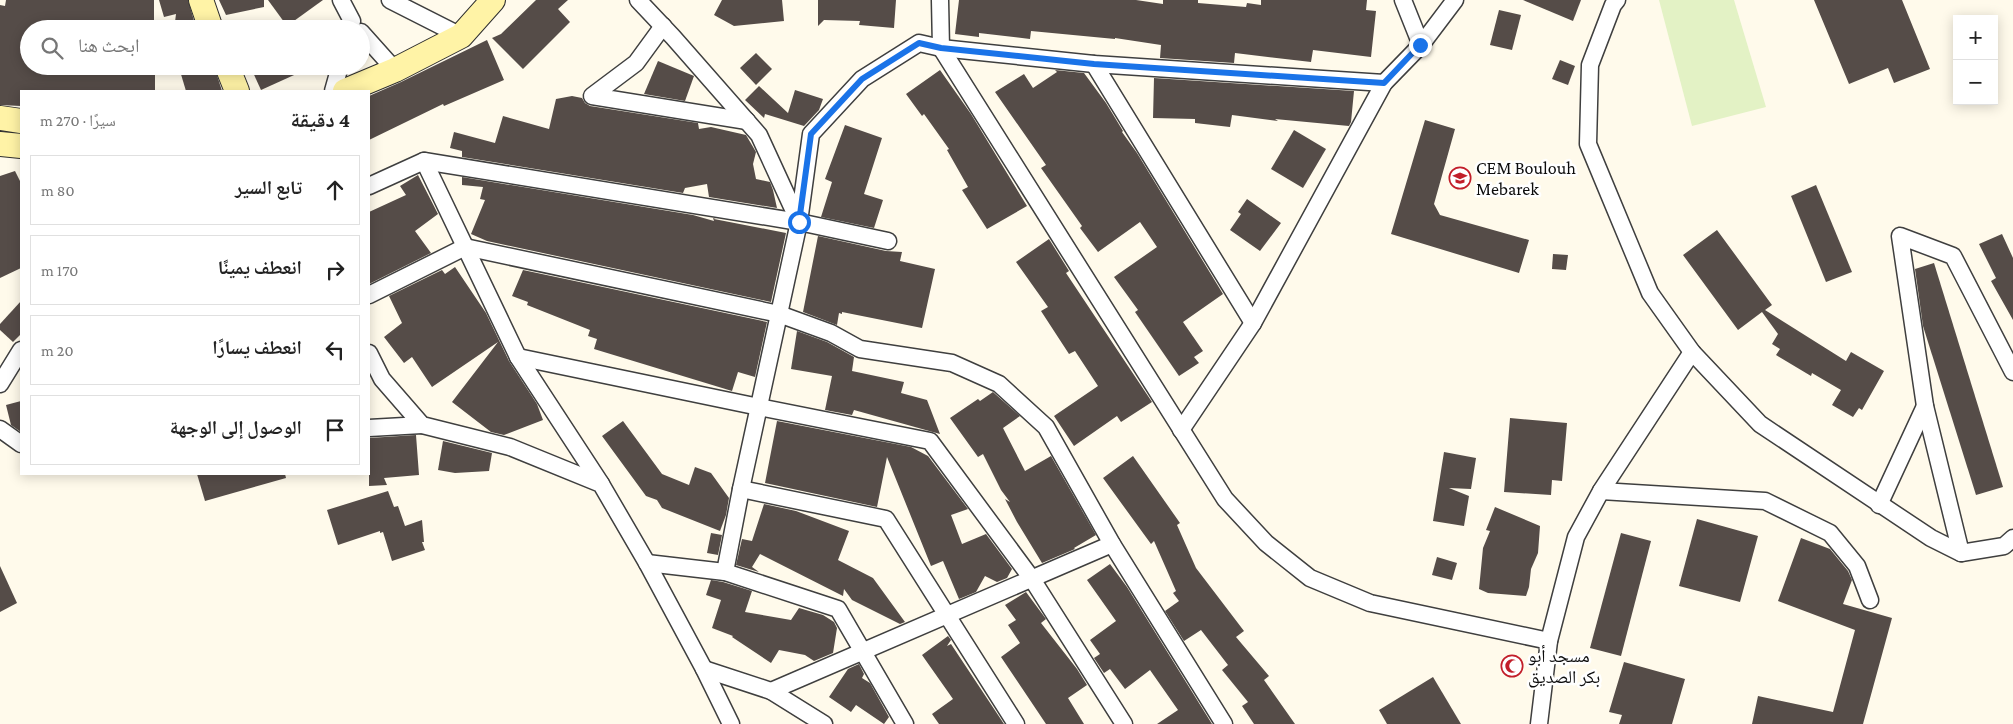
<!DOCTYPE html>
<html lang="ar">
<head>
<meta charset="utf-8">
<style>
	:root { --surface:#fff; --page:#f2f2f2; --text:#222; --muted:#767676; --line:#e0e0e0 }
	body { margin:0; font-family:"Crimson Pro","Noto Naskh Arabic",serif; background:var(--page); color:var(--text); direction:rtl }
	.controls { position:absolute; right:15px; top:15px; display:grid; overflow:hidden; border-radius:0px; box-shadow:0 2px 12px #0003 }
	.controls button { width:45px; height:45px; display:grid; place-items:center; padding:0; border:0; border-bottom:1px solid var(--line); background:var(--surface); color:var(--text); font:25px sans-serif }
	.stop { position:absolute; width:15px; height:15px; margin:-11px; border:4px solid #1a73e8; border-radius:50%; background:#fff }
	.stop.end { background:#1a73e8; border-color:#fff; box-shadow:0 1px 5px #0008 }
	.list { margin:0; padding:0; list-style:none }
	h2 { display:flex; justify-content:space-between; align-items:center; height:65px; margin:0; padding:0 20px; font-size:21px }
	h2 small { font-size:16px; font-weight:400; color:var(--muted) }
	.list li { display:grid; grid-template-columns:32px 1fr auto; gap:15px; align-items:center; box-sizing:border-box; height:70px; margin:0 10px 10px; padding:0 10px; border:1px solid var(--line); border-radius:0px }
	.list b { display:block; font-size:19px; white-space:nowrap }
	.list em { font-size:16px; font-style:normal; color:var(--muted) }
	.icon { flex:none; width:28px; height:28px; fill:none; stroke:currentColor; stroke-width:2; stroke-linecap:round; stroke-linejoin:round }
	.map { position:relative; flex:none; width:2013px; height:724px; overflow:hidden; direction:ltr }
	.search { position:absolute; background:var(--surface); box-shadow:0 2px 12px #0003; left:20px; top:20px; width:350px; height:55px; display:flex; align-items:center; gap:12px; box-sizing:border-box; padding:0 18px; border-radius:28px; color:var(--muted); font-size:19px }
	.panel { position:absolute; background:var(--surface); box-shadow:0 2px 12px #0003; left:20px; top:90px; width:350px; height:385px; border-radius:0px; direction:rtl }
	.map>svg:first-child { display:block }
</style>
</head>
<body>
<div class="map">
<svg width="2013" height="724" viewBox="0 0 2013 724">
	<rect width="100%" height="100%" fill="#fffaeb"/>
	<path fill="#e3f2c5" d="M 1659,0 L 1734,0 L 1766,107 L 1692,126 Z"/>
	<g fill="#554c48">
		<path d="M 6,0 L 154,0 L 154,20 L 119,29 L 29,29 L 29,66 L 63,66 L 63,69 L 98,70 L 155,70 L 155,91 L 21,91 L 21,106 L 0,105 L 0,5 L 5,6 Z"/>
		<path d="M 159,0 L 188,0 L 195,24 L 175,22 L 176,14 L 164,17 Z"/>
		<path d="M 219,0 L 264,0 L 264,7 L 226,15 Z"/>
		<path d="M 268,0 L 323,0 L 287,26 Z"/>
		<path d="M 536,0 L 568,0 L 558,9 L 570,22 L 523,69 L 492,38 L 501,34 Z"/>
		<path d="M 722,0 L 782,0 L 784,21 L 734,26 L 714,15 Z"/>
		<path d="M 818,0 L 896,0 L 894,28 L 859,25 L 860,21 L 824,20 L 818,26 Z"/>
		<path d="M 959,0 L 1136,0 L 1163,4 L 1163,0 L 1198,0 L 1198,3 L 1246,7 L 1247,3 L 1261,5 L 1261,0 L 1367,0 L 1366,10 L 1376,11 L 1371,57 L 1313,50 L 1311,62 L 1235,53 L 1234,63 L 1160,58 L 1161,45 L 1115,38 L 1115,39 L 1031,31 L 1030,39 L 979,33 L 979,37 L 955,34 Z"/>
		<path d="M 1523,0 L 1581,0 L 1573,21 Z"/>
		<path d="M 1814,0 L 1902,0 L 1930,69 L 1894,83 L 1888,68 L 1849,84 Z"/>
		<path d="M 1499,10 L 1521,15 L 1512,50 L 1490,45 Z"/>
		<path d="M 487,40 L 504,80 L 444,106 L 443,104 L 369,140 L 369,96 L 401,82 Z"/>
		<path d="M 756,53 L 772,69 L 756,85 L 740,68 Z"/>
		<path d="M 1560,60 L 1575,66 L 1568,85 L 1552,79 Z"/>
		<path d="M 658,61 L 694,76 L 685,101 L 644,94 Z"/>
		<path d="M 197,66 L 214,66 L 222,91 L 186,91 L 180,71 Z"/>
		<path d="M 250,66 L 314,66 L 261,90 Z"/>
		<path d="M 940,70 L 971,114 L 1027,206 L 987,229 L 962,190 L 968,187 L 947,150 L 949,149 L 924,114 L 922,116 L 906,94 Z"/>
		<path d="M 1055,70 L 1084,73 L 1106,103 L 1123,131 L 1122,132 L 1137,153 L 1223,294 L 1183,322 L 1203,351 L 1194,357 L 1199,363 L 1179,376 L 1135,312 L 1138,310 L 1114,277 L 1157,247 L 1140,222 L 1098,252 L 1080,228 L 1082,226 L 1041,168 L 1046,165 L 995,92 L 1024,74 L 1033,88 L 1057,72 Z"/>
		<path d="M 1154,78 L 1354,91 L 1351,122 L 1349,126 L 1275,119 L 1278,121 L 1232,115 L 1230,127 L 1195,123 L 1195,119 L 1153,118 Z"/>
		<path d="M 759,86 L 788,113 L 795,90 L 823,99 L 819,110 L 804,126 L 765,114 L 764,118 L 745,100 Z"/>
		<path d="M 572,96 L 582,98 L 585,103 L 590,106 L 698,123 L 699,129 L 711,127 L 746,135 L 756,152 L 753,164 L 756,179 L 770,182 L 773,190 L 777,208 L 709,197 L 707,184 L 685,188 L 683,193 L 462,157 L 462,151 L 450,148 L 454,132 L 495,143 L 503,116 L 549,129 L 556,99 Z"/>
		<path d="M 1425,120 L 1455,129 L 1434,204 L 1440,215 L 1529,240 L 1519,273 L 1391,234 Z"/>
		<path d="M 845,125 L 882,138 L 864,194 L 883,200 L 874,228 L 821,217 L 832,182 L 825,179 Z"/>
		<path d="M 1294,130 L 1326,149 L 1303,188 L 1271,169 Z"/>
		<path d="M 15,171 L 21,183 L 21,268 L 0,278 L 0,176 Z"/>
		<path d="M 418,175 L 438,214 L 415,231 L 431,253 L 369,284 L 369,212 L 406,195 L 400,186 Z"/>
		<path d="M 462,177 L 693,215 L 714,221 L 713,218 L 716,219 L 714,219 L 786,233 L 771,302 L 487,241 L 471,234 L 485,200 L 480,199 L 483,187 L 462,185 Z"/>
		<path d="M 1816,185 L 1852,272 L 1826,282 L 1791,196 Z"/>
		<path d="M 1247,199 L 1281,223 L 1260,251 L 1230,230 L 1241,214 L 1238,212 Z"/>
		<path d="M 1717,230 L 1772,305 L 1765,310 L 1846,361 L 1851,352 L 1884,371 L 1862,410 L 1859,408 L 1853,417 L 1832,405 L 1841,390 L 1812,373 L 1811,376 L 1776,355 L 1780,349 L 1772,344 L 1778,334 L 1762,312 L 1738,330 L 1683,255 Z"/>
		<path d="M 2002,234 L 2013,258 L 2013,320 L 1991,281 L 1996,278 L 1979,244 Z"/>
		<path d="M 818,236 L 886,251 L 902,252 L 900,261 L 935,269 L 922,328 L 842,312 L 842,314 L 839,313 L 837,325 L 803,312 Z"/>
		<path d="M 1049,239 L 1069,271 L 1066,273 L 1152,402 L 1121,422 L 1117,416 L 1074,446 L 1054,416 L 1098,386 L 1075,351 L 1069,354 L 1041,311 L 1048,307 L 1016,262 Z"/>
		<path d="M 1553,254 L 1568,255 L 1566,270 L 1552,269 Z"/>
		<path d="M 1934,263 L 2003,487 L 1976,495 L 1923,326 L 1915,269 Z"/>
		<path d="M 455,267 L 486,313 L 509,361 L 537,404 L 543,420 L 504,435 L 491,432 L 452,402 L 498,342 L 432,387 L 412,357 L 404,363 L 384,337 L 402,323 L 389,296 L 442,270 L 445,274 Z"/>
		<path d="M 523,270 L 767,322 L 755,377 L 738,372 L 732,391 L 594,349 L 597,339 L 588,336 L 590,330 L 527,305 L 528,302 L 512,296 Z"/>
		<path d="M 21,301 L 21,334 L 13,342 L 0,330 L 0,324 Z"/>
		<path d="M 797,331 L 827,342 L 854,357 L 852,371 L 904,382 L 901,393 L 927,400 L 940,434 L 854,410 L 852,415 L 825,410 L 832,376 L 791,369 Z"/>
		<path d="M 993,392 L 1020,416 L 1003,428 L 1025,471 L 1051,456 L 1096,535 L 1074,548 L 1075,549 L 1042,563 L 1017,522 L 1005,499 L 1010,502 L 1001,490 L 983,454 L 978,457 L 950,418 L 978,399 L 980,401 Z"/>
		<path d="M 21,401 L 21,432 L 11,425 L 6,405 Z"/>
		<path d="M 1510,418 L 1567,423 L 1562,481 L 1552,480 L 1551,495 L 1504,492 Z"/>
		<path d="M 623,421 L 662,474 L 689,485 L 695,467 L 711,473 L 729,498 L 726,515 L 720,531 L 662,508 L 657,500 L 646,496 L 602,436 Z"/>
		<path d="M 777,421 L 911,447 L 928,456 L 968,509 L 951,515 L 962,544 L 986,534 L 1012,569 L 1007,578 L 997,582 L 985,576 L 976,592 L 959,599 L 943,561 L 931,566 L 887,457 L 877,507 L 765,483 Z"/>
		<path d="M 416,435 L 419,475 L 384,478 L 387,485 L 369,486 L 369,438 Z"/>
		<path d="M 443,441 L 492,453 L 489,471 L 455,473 L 438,470 Z"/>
		<path d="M 1444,452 L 1476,458 L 1471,489 L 1449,488 L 1469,496 L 1464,526 L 1433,521 Z"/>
		<path d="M 1133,456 L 1180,523 L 1177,525 L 1196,568 L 1244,631 L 1236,637 L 1269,676 L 1264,680 L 1295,724 L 1254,724 L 1242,706 L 1248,702 L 1222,670 L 1228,665 L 1201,630 L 1184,641 L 1165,611 L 1179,601 L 1173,593 L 1176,591 L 1154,541 L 1151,544 L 1103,478 Z"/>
		<path d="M 197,474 L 285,474 L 286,478 L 205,501 Z"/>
		<path d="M 388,491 L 394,507 L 398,506 L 405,526 L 422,520 L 424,542 L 422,542 L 425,550 L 392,561 L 383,532 L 380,533 L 380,531 L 338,545 L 327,510 Z"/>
		<path d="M 764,504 L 796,511 L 849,531 L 838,560 L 873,578 L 905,622 L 900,624 L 852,600 L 844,589 L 843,596 L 760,554 L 752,567 L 759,572 L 736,565 L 742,539 L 752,541 Z"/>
		<path d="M 1495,507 L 1540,526 L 1538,553 L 1531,569 L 1529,587 L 1526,596 L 1488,593 L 1479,589 L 1483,548 L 1490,531 L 1486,530 Z"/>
		<path d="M 1697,519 L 1758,536 L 1740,602 L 1679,586 Z"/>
		<path d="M 711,533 L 722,535 L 718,555 L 707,553 Z"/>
		<path d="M 1621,533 L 1651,541 L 1621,656 L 1590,648 Z"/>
		<path d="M 1801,538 L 1830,549 L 1848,571 L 1852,580 L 1843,604 L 1892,618 L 1863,724 L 1752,724 L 1758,696 L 1833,712 L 1855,630 L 1778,601 Z"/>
		<path d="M 1437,557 L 1457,563 L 1452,580 L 1432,575 Z"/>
		<path d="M 1110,564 L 1127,587 L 1212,724 L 1157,724 L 1178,710 L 1150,670 L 1125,689 L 1110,669 L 1104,673 L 1094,658 L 1100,654 L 1090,640 L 1116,621 L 1087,580 Z"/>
		<path d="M 0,566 L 17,603 L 0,612 Z"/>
		<path d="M 711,580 L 723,582 L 752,591 L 745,612 L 791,620 L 799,608 L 823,615 L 834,622 L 837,628 L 833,653 L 814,661 L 805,655 L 779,650 L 771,663 L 732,637 L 733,636 L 712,628 L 721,600 L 706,595 Z"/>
		<path d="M 1026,592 L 1046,619 L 1041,623 L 1077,669 L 1087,685 L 1068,698 L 1084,724 L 1046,724 L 1001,657 L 1020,643 L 1008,625 L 1016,620 L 1005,605 Z"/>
		<path d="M 948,636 L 951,640 L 947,646 L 951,644 L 1004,724 L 939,724 L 932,714 L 953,699 L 922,655 Z"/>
		<path d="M 1624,662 L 1685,679 L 1672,724 L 1619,724 L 1622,715 L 1609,712 Z"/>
		<path d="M 859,664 L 864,674 L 862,678 L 870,683 L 889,717 L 884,724 L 856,705 L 851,712 L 829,697 L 848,669 Z"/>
		<path d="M 1433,677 L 1461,724 L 1387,724 L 1379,710 Z"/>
	</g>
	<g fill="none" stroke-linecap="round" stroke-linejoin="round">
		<g stroke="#3f3f3f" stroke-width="19">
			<g id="street">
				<path d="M 341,0 L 352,21 L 349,29"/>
				<path d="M 390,0 L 461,36"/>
				<path d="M 638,0 L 673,37 L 759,135 L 799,222"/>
				<path d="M 940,0 L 941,48 L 1225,499 L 1266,543 L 1310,578 L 1370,603 L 1549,641"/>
				<path d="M 1403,0 L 1421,45"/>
				<path d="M 1617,0 L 1613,5 L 1590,65 L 1588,144 L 1650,293 L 1692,352 L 1760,424 L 1931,538 L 1961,553 L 2004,546 L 2013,538"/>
				<path d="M 663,26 L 636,63 L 592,96 L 747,121"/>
				<path d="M 361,32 L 395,70"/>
				<path d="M 1094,64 L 1253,323"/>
				<path d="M 333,91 L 340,66"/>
				<path d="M 424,161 L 518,357 L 601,484"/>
				<path d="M 369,186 L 424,161 L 799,222 L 888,241"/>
				<path d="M 369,295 L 465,247 L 779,314 L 831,333 L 860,349 L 952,363 L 999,384 L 1046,427 L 1112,544 L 1224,724"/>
				<path d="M 369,353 L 382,379 L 422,425 L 510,447 L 601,484 L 647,563 L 704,669 L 731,724"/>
				<path d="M 518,357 L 759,407 L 930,441 L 1032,579 L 1124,724"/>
				<path d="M 0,384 L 21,350"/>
				<path d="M 369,428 L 422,425"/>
				<path d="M 0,429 L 21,444"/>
				<path d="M 1181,430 L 1253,323 L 1384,83 L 1421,45 L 1455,0"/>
				<path d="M 741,489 L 886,519 L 1016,724"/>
				<path d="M 1601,491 L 1765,501 L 1830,533 L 1857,566 L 1870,600"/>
				<path d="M 1879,505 L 1925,406"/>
				<path d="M 1961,553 L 1925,406 L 1900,236 L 1953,256 L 2013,372"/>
				<path d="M 647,563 L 725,572 L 838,609 L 905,724"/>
				<path d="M 725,572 L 741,489 L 799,222 L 811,134 L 862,79 L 919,43 L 941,48 L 1094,64 L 1384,83"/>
				<path d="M 704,669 L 771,691 L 824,724"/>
				<path d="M 771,691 L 1112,544"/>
				<path d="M 1539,724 L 1549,641 L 1576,537 L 1601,491 L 1692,352"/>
			</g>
		</g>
		<g stroke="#2e2e2e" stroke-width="26">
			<g id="secondary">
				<path d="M 201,0 L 211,29"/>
				<path d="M 227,66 L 237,91"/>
				<path d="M 345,91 L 395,70 L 461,36 L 493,0"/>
				<path d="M 0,118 L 21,121"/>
				<path d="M 0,144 L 21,146"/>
			</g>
		</g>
		<use href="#street" stroke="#fff" stroke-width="16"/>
		<use href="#secondary" stroke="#fff3a6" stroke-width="24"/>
	</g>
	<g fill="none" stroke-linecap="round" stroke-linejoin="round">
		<path stroke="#1a73e8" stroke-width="6" d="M 799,222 L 811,134 L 862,79 L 919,43 L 941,48 L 1094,64 L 1384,83 L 1420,45"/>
	</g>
	<defs>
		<g id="school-ring" transform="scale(1.125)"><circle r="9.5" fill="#fff" stroke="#c21e2a" stroke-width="1.5"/><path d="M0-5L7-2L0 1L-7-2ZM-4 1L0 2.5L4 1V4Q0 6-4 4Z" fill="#c21e2a"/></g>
		<g id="mosque-ring" transform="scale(1.125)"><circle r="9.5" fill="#fff" stroke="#c21e2a" stroke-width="1.5"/><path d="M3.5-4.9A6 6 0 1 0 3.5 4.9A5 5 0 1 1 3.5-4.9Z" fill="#c21e2a"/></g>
	</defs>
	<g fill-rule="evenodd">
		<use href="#school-ring" x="1460" y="178"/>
		<use href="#mosque-ring" x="1512" y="666"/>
	</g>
	<g text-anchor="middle" stroke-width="5" stroke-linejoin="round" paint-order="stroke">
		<g font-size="18" fill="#0c0c0c" stroke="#fff" text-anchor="start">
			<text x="1476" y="174">CEM Boulouh<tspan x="1476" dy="21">Mebarek</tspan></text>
			<text x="1528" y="662">مسجد أبو<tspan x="1528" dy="21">بكر الصديق</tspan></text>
		</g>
	</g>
</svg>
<div class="controls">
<button>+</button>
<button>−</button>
</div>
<div class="stop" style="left:799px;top:222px"></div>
<div class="stop end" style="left:1420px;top:45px"></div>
<div class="search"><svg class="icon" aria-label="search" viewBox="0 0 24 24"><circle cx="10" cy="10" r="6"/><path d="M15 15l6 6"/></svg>ابحث هنا</div>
<section class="panel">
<h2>4 دقيقة<small>سيرًا · 270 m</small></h2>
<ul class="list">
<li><svg class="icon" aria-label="ahead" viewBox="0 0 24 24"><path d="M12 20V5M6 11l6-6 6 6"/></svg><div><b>تابع السير</b></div><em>80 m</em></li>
<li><svg class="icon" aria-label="right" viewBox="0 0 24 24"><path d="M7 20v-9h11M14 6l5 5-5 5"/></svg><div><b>انعطف يمينًا</b></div><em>170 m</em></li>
<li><svg class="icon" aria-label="left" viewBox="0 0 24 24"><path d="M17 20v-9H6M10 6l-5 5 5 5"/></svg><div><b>انعطف يسارًا</b></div><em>20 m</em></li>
<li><svg class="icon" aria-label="arrive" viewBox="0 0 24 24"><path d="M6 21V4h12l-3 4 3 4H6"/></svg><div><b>الوصول إلى الوجهة</b></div></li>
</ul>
</section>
</div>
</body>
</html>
